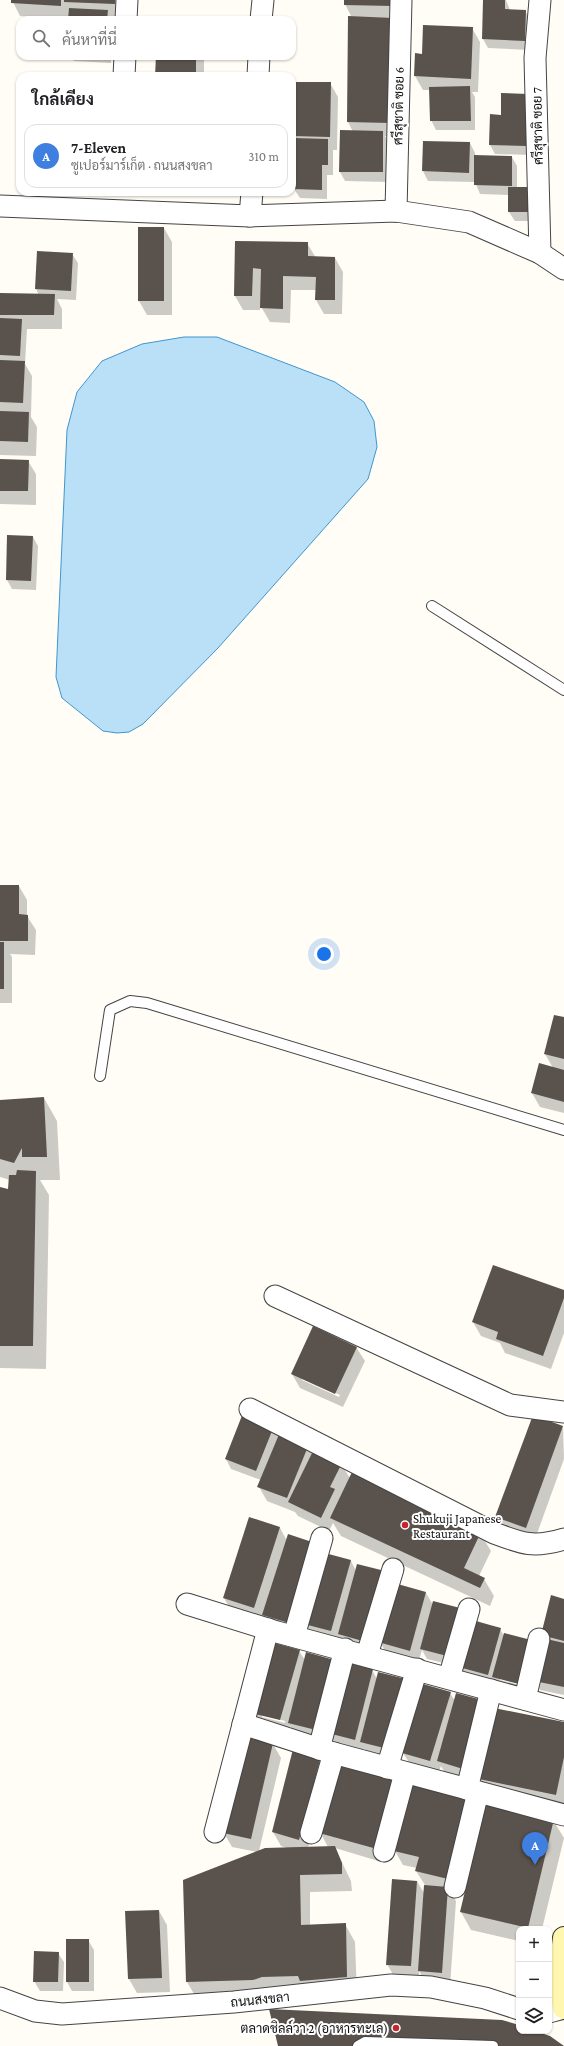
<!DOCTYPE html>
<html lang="th">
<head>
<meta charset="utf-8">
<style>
	:root { --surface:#fff; --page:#f2f2f2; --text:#202124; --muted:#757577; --line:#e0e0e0; --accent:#1a73e8 }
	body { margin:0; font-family:"Crimson Pro",Sarabun,serif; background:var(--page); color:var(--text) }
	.controls { position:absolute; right:12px; bottom:12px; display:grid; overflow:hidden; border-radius:8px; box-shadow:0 1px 3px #0004 }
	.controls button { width:36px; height:36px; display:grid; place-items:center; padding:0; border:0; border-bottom:1px solid var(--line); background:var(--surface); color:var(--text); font:20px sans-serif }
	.you { position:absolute; left:324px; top:954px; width:14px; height:14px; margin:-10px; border:3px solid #fff; border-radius:50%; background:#1a73e8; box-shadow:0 0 0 6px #1a73e833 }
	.badge { display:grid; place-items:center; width:26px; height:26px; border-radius:50%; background:var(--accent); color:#fff; font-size:13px; font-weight:700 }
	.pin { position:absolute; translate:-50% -33px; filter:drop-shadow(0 1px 2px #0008) }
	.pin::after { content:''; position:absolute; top:21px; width:14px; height:12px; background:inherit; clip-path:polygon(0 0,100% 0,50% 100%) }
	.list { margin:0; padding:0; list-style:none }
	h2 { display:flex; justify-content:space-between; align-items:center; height:52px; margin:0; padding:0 16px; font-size:17px }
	h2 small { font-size:13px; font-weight:400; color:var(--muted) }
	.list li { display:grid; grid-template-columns:26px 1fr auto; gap:12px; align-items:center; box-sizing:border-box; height:64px; margin:0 8px 8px; padding:0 8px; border:1px solid var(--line); border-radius:12px }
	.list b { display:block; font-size:15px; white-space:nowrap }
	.list p { margin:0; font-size:13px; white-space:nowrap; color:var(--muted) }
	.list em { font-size:13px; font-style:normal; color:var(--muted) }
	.icon { flex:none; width:22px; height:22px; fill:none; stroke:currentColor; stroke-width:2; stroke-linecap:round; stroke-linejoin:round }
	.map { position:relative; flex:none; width:564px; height:2046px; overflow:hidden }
	.search { position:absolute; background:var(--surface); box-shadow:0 1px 3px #0004; left:16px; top:16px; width:280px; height:44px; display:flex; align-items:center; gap:10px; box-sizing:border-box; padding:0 14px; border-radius:12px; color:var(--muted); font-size:15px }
	.panel { position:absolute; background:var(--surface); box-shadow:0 1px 3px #0004; left:16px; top:72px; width:280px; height:124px; border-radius:12px }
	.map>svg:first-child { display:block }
</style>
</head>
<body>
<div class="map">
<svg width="564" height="2046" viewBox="0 0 564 2046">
	<rect width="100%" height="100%" fill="#fffdf5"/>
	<path fill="#b9e0f7" stroke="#3f96cf" d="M 184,337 L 217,337 L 335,382 L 364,402 L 374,421 L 377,447 L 368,479 L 218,648 L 143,724 L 129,732 L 117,733 L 103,731 L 62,698 L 56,677 L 67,430 L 77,392 L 102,361 L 142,344 Z"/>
	<g fill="#0003" fill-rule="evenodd">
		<path d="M 12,0 L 123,0 L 122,18 L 111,17 L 113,20 L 69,20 L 20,16 Z"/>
		<path d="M 345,0 L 402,0 L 397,137 L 385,136 L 388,142 L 388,182 L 345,181 L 340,172 L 353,132 L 348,122 L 352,18 L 345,4 Z"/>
		<path d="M 484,0 L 506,0 L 510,10 L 525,11 L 531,20 L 530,50 L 488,48 L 483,39 Z"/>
		<path d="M 472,28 L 480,42 L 478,92 L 472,92 L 475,97 L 475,130 L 436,130 L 431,120 L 430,90 L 423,90 L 415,76 L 416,54 L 423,55 Z"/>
		<path d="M 70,56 L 111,56 L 111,63 L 74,61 Z"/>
		<path d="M 157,56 L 204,56 L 204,76 L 156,76 Z"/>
		<path d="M 292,83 L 330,83 L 338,97 L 337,150 L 333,150 L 333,175 L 327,175 L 327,199 L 300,198 L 294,189 L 295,150 L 292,148 Z"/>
		<path d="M 527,95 L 531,155 L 495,154 L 490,145 L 502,116 Z"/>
		<path d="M 424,142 L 470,143 L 475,153 L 475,156 L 512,157 L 517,166 L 517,188 L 539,221 L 515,221 L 509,212 L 509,195 L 480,194 L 475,182 L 428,181 L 423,171 Z"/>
		<path d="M 196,192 L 253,192 L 253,193 Z"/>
		<path d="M 164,228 L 172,242 L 172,315 L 147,315 L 139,301 Z"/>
		<path d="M 236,242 L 307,243 L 316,258 L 335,258 L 343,272 L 342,314 L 324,314 L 316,300 L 317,290 L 291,290 L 290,323 L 270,322 L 260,305 L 260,310 L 243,310 L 235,296 Z"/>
		<path d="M 38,252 L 72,254 L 78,263 L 76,300 L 57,299 L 62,309 L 62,329 L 27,329 L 25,364 L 32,376 L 31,417 L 37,427 L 36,456 L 0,455 L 0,294 L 39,295 L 36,289 Z"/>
		<path d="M 0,460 L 28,461 L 36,474 L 36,505 L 0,504 Z"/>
		<path d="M 33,537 L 38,546 L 36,590 L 12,589 L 7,580 Z"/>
		<path d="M 0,886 L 19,886 L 27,900 L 27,916 L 36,930 L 35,955 L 10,954 L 12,957 L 12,1003 L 0,1003 Z"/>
		<path d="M 564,1018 L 564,1113 L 540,1107 L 532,1093 L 553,1068 L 545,1054 Z"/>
		<path d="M 44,1098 L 57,1121 L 60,1180 L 40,1180 L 49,1195 L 46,1369 L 0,1368 L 0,1188 L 9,1190 L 10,1180 L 0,1177 L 0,1101 Z"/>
		<path d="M 564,1291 L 564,1333 L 551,1369 L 505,1353 L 500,1343 L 481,1336 L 473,1322 Z"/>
		<path d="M 356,1347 L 365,1361 L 343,1407 L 300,1388 L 292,1374 ZM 302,1378 L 340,1395 L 339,1397 L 302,1380 Z"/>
		<path d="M 243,1415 L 341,1464 L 350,1478 L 480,1533 L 491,1551 L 479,1576 L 484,1579 L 494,1596 L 490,1606 L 341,1536 L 333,1523 L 329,1531 L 298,1516 L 295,1512 L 267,1501 L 259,1487 L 261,1480 L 231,1469 L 226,1459 Z"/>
		<path d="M 563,1427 L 564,1459 L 534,1542 L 505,1531 L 497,1517 Z"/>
		<path d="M 249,1519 L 280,1528 L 287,1541 L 321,1555 L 351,1561 L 356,1571 L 374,1655 L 347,1648 L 341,1638 L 339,1645 L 272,1629 L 264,1616 L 262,1622 L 232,1612 L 224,1598 Z"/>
		<path d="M 426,1593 L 433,1605 L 500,1629 L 504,1636 L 534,1642 L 564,1600 L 564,1695 L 540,1690 L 535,1681 L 529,1694 L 499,1687 L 495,1679 L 493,1684 L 462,1676 L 456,1666 L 427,1659 L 422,1650 L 418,1664 L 388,1656 L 380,1642 ZM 500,1678 L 528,1685 L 528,1687 L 500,1680 Z"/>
		<path d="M 299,1651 L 305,1660 L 372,1670 L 377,1679 L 396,1762 L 369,1756 L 364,1748 L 363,1754 L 337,1747 L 330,1735 L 297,1737 L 290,1726 L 288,1734 L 261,1727 L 253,1713 ZM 262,1715 L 285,1721 L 285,1723 L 262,1717 Z"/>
		<path d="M 450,1693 L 455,1701 L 471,1782 L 446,1775 L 441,1766 L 438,1775 L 412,1767 L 403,1753 Z"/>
		<path d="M 564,1723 L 564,1812 L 490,1796 L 480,1779 Z"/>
		<path d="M 273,1744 L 281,1758 L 259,1851 L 287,1848 L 281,1846 L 273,1832 L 321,1757 L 329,1771 L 308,1848 L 328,1847 L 320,1832 L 405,1794 L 385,1863 L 335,1848 L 351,1881 L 352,1891 L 310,1892 L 310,1925 L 345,1924 L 355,1942 L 357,1994 L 197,1999 L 187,1982 L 257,1852 L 232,1847 L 224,1833 Z"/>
		<path d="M 412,1785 L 455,1892 L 450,1891 L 456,1901 L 450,1986 L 427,1985 L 419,1971 L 419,1980 L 395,1978 L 387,1964 L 417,1881 L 425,1895 L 425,1885 L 416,1871 L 417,1868 L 403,1865 L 395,1851 Z"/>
		<path d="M 553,1820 L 564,1838 L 542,1929 L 519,1929 L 519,1941 L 471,1930 L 461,1912 Z"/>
		<path d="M 159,1911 L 167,1925 L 170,1992 L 137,1993 L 129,1979 Z"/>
		<path d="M 88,1940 L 94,1950 L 94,1991 L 72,1991 L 67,1982 Z"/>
		<path d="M 58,1953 L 64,1962 L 63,1991 L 40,1991 L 34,1981 Z"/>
	</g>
	<g fill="#5a524d">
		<path d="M 11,0 L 61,0 L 61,6 L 11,3 Z"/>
		<path d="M 64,0 L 115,0 L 115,4 L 64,2 Z"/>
		<path d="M 344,0 L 394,0 L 393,6 L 344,5 Z"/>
		<path d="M 483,0 L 505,0 L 505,9 L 526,10 L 525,41 L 482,39 Z"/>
		<path d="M 69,8 L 108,10 L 107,20 L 68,20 Z"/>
		<path d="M 348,16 L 393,18 L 390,123 L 347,122 Z"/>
		<path d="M 423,25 L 473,27 L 471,79 L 414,76 L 415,53 L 422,54 Z"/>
		<path d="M 156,56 L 196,56 L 196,76 L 155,76 Z"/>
		<path d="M 292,82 L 331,82 L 330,137 L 292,136 Z"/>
		<path d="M 470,86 L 471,121 L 430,121 L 429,87 Z"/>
		<path d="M 501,93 L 528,94 L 526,146 L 489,145 L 490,114 L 501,115 Z"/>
		<path d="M 340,130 L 383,131 L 383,172 L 339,172 Z"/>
		<path d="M 294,138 L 328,139 L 328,165 L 322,165 L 322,190 L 293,189 Z"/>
		<path d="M 423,141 L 470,142 L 469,173 L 422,171 Z"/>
		<path d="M 474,155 L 512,156 L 512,186 L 474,185 Z"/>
		<rect x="508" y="187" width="26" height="25"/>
		<rect x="138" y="227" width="26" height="74"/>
		<path d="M 235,241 L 308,242 L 308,256 L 335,257 L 335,300 L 315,300 L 316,277 L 283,276 L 283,309 L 260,308 L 261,269 L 253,268 L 252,296 L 234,296 Z"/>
		<path d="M 37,251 L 73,253 L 71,291 L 35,289 Z"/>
		<path d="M 0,293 L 55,294 L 54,315 L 0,315 Z"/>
		<path d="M 0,318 L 22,319 L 20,356 L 0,355 Z"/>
		<path d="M 0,360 L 25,361 L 23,403 L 0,402 Z"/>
		<path d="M 0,411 L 29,412 L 28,442 L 0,441 Z"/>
		<path d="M 0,459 L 29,460 L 28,491 L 0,491 Z"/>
		<path d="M 7,535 L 33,536 L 31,581 L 6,580 Z"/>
		<path d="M 0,885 L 19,885 L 19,914 L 28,915 L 28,941 L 0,941 Z"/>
		<rect x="0" y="942" width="4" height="47"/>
		<path d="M 554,1015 L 564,1017 L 564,1059 L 544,1054 Z"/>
		<path d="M 539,1063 L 564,1070 L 564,1102 L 531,1093 Z"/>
		<path d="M 44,1097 L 47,1157 L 22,1157 L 22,1148 L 14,1163 L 0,1159 L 0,1100 Z"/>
		<path d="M 17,1170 L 36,1171 L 33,1346 L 0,1346 L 0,1187 L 8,1189 L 9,1175 L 16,1175 Z"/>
		<path d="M 493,1265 L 564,1290 L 564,1298 L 543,1356 L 496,1339 L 498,1332 L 472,1322 Z"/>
		<path d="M 313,1326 L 357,1347 L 335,1394 L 291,1374 Z"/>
		<path d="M 243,1413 L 274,1426 L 256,1471 L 225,1459 Z"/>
		<path d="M 533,1415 L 563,1426 L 526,1528 L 495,1517 Z"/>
		<path d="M 280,1432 L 309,1444 L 287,1498 L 257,1487 Z"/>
		<path d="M 314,1449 L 342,1463 L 330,1487 L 335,1489 L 321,1518 L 288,1502 Z"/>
		<path d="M 352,1472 L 481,1532 L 464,1568 L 485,1578 L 480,1588 L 330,1518 Z"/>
		<path d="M 249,1517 L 280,1527 L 254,1608 L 223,1598 Z"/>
		<path d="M 288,1534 L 315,1543 L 289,1623 L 262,1615 Z"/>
		<path d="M 321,1552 L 351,1560 L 331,1631 L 300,1623 Z"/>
		<path d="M 357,1564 L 385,1571 L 366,1642 L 338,1634 Z"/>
		<path d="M 394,1583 L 426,1592 L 410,1651 L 378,1642 Z"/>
		<path d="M 551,1595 L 564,1599 L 564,1641 L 541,1635 Z"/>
		<path d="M 433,1601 L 464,1609 L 451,1657 L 420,1649 Z"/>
		<path d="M 468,1619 L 501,1628 L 488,1675 L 455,1666 Z"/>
		<path d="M 504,1633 L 535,1641 L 523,1685 L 492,1677 Z"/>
		<path d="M 542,1638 L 564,1643 L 564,1687 L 534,1681 Z"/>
		<path d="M 271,1642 L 300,1650 L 280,1720 L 251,1713 Z"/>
		<path d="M 306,1652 L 338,1661 L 320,1731 L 288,1723 Z"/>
		<path d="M 345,1662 L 373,1669 L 355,1740 L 328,1733 Z"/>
		<path d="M 378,1672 L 406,1679 L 388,1749 L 360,1742 Z"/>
		<path d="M 423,1684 L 451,1692 L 430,1761 L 402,1753 Z"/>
		<path d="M 456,1693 L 482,1700 L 463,1769 L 437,1761 Z"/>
		<path d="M 494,1708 L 564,1722 L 564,1757 L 556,1795 L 479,1779 Z"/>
		<path d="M 246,1737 L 273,1743 L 251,1839 L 223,1833 Z"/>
		<path d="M 293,1749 L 321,1756 L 299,1840 L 272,1832 Z"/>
		<path d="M 339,1762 L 397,1779 L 377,1849 L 319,1833 Z"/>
		<path d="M 411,1783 L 468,1797 L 448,1879 L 415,1871 L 419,1857 L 394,1851 Z"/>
		<path d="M 486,1803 L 554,1819 L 528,1928 L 460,1912 Z"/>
		<path d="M 335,1846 L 342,1863 L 342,1874 L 300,1875 L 301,1925 L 346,1923 L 347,1977 L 300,1981 L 298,1976 L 262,1977 L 253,1980 L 186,1982 L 183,1880 L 265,1848 Z"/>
		<path d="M 392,1879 L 417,1881 L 411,1966 L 386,1965 Z"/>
		<path d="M 424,1885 L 448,1887 L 442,1973 L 418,1971 Z"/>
		<path d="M 159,1910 L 162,1978 L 128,1979 L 125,1911 Z"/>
		<rect x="66" y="1939" width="23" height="43"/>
		<path d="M 34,1951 L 59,1952 L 58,1982 L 33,1982 Z"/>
		<path d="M 269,2009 L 502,2020 L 519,2025 L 519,2031 L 535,2031 L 550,2036 L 564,2046 L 278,2046 Z"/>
	</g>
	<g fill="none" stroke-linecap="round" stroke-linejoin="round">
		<g stroke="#444" stroke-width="12">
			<g id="lane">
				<path d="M 432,606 L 564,690"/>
				<path d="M 100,1076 L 110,1010 L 130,1001 L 147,1003 L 564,1130"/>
				<path d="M 358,2046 L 365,2042 L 493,2046"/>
			</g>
		</g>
		<g stroke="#444" stroke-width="23">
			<g id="street">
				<path d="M 540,0 L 535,58 L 540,253"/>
				<path d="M 126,20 L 127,0"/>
				<path d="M 261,20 L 263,0"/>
				<path d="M 124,76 L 125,56"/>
				<path d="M 258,76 L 259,56"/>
				<path d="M 0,206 L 250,216 L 396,211 L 469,222 L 540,253 L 564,269"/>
				<path d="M 396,211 L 401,0"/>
				<path d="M 250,216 L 252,192"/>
				<path d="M 275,1296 L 510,1405 L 564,1412"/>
				<path d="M 250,1409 L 494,1533 C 523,1544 534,1548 564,1539"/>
				<path d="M 187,1604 L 277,1632 L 564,1710"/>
				<path d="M 294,1636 L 322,1538"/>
				<path d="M 367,1655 L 393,1569"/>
				<path d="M 449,1678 L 469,1609"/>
				<path d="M 525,1699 L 539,1639"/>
				<path d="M 243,1724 L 326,1751 L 564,1815"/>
				<path d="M 319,1749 L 345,1649"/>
				<path d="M 387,1768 L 417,1669"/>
				<path d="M 467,1789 L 491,1690"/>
				<path d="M 215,1832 L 268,1629"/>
				<path d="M 311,1833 L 334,1753"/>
				<path d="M 384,1851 L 405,1773"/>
				<path d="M 455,1887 L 478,1792"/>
				<path d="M 0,1998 L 35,2011 L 62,2014 L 234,2002 L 391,1985 L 431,1987 L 485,1998 L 519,2009"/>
				<path d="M 549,2012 L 564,2008"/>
			</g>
		</g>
		<g stroke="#333" stroke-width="24">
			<path id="secondary" d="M 564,1938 L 559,1973 L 564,2008"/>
		</g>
		<use href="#lane" stroke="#fff" stroke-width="10"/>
		<use href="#street" stroke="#fff" stroke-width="21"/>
		<use href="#secondary" stroke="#fff6b0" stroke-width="22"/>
	</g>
	<g fill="#c4262e" stroke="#fff" stroke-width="1.5">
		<circle cx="405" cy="1525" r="4"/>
		<circle cx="396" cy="2028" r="4"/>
	</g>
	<g text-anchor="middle" stroke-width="4" stroke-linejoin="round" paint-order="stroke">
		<g font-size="13" fill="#111" stroke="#fff">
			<text transform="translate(398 106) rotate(-89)" y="5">ศรีสุชาติ ซอย 6</text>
			<text transform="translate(537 126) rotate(-91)" y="5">ศรีสุชาติ ซอย 7</text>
			<text transform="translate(260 1999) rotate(-6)" y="5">ถนนสงขลา</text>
		</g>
		<g font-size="13" fill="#111" stroke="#fff" text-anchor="start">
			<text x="413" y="1523">Shukuji Japanese<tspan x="413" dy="15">Restaurant</tspan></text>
			<text x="388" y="2033" text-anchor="end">ตลาดชิลล์วา 2 (อาหารทะเล)</text>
		</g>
	</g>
</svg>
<div class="controls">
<button>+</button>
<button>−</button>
<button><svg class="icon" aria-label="layers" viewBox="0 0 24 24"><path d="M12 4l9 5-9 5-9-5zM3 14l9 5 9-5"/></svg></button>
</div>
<div class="you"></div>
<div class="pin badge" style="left:535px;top:1865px;background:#3f7fe0">A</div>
<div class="search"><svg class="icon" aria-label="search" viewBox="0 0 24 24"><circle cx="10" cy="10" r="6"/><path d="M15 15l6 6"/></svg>ค้นหาที่นี่</div>
<section class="panel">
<h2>ใกล้เคียง<small></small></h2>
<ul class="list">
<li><span class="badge" style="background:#3f7fe0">A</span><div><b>7-Eleven</b><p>ซูเปอร์มาร์เก็ต · ถนนสงขลา</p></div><em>310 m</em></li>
</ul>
</section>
</div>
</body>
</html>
